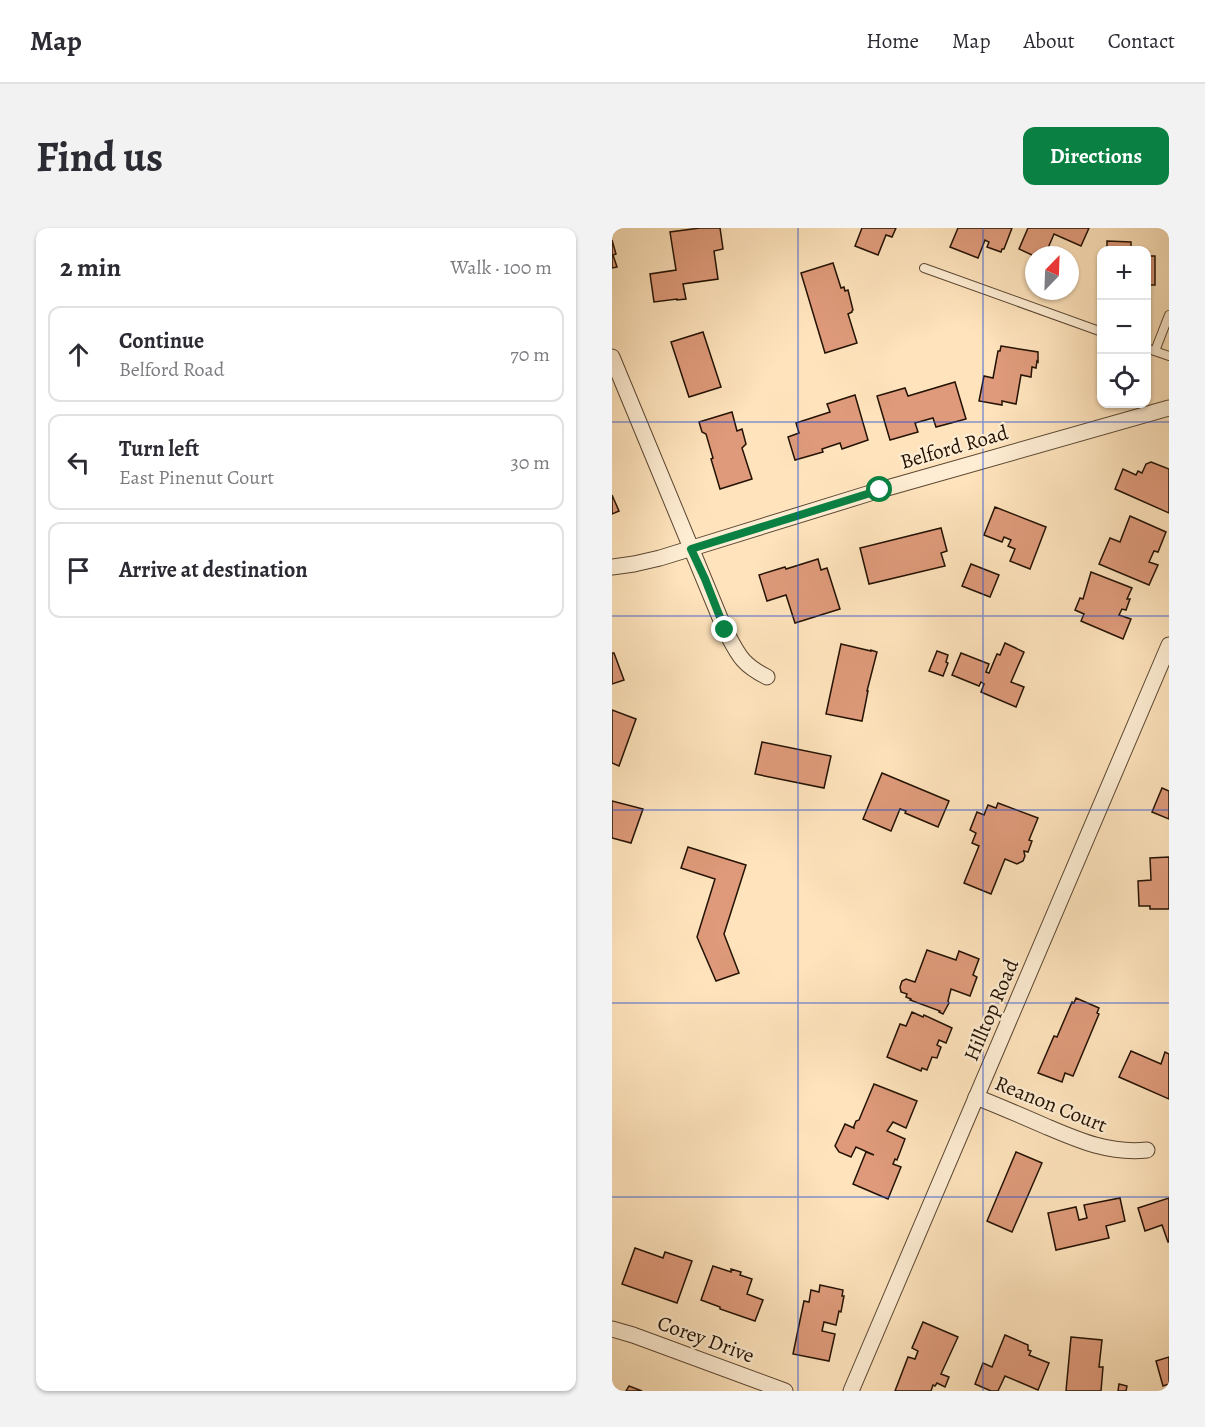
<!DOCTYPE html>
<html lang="en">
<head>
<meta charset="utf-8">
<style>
	:root { --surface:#fff; --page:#f2f2f3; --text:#2b2b33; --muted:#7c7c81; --line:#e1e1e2; --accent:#0b8043 }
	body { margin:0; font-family:Alegreya,serif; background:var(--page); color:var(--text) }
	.controls { position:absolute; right:18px; top:18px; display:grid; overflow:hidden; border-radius:12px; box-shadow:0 2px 4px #0004 }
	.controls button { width:54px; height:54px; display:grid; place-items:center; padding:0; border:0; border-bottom:2px solid var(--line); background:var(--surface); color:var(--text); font:30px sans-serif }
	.compass { position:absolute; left:413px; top:18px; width:54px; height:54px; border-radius:50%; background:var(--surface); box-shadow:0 2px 4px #0004; rotate:23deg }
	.stop { position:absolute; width:18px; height:18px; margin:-14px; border:4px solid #0b8043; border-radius:50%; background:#fff }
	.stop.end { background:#0b8043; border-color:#fff; box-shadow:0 2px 6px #0008 }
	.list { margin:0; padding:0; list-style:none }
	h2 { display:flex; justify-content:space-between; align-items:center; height:78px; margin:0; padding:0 24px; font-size:26px }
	h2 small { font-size:20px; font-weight:400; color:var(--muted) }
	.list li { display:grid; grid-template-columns:39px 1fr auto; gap:18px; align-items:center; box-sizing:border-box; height:96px; margin:0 12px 12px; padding:0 12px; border:2px solid var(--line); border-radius:12px }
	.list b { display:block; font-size:22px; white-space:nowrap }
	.list p { margin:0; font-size:20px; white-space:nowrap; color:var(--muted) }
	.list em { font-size:20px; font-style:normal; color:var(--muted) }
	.icon { flex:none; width:33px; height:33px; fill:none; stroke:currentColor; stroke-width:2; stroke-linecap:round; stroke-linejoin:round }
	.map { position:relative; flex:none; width:557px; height:1163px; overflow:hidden; border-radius:12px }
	header { display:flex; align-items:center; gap:36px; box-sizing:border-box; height:84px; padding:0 30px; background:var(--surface); border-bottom:2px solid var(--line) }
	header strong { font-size:28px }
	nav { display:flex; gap:33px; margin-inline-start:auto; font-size:21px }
	.intro { display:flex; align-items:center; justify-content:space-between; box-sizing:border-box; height:144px; padding:0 36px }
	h1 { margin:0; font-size:42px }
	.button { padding:15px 27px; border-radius:12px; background:var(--accent); color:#fff; font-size:21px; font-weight:700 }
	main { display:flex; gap:36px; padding:0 36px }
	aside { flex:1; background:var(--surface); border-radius:12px; box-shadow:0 2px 4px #0004 }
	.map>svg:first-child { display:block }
</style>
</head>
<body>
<header>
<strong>Map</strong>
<nav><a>Home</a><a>Map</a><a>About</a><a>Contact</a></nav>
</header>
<div class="intro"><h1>Find us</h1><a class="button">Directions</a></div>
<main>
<aside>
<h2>2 min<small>Walk · 100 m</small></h2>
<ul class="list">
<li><svg class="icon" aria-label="ahead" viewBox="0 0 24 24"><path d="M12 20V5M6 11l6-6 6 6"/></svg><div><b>Continue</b><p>Belford Road</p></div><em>70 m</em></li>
<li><svg class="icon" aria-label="left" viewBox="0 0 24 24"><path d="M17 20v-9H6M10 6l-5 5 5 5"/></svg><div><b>Turn left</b><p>East Pinenut Court</p></div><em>30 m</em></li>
<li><svg class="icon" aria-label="arrive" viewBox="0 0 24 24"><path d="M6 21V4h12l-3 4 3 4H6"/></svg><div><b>Arrive at destination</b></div></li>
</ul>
</aside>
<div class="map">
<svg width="557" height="1163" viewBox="0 0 557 1163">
	<rect width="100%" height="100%" fill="#fee3bc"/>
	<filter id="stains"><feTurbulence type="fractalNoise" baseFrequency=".00333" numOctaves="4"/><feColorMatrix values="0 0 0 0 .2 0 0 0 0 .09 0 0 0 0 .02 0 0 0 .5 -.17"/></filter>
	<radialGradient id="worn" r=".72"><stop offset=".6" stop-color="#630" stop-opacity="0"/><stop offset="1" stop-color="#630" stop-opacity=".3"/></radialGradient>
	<g fill="#de9a7a" stroke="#231203" stroke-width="1.5">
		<path d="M 88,0 L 108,0 L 111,21 L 102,23 L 106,51 L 71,56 L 74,71 L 65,72 L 65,71 L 42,74 L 38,46 L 64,42 L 58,4 Z"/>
		<path d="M 250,0 L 284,0 L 280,9 L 274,7 L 266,27 L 243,18 Z"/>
		<path d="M 346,0 L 400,0 L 392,21 L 390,21 L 389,24 L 375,19 L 377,14 L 373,12 L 366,30 L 338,19 Z"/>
		<path d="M 416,0 L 477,0 L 469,18 L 442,6 L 433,27 L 422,28 L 407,21 Z"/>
		<path d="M 0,12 L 4,26 L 1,27 L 5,39 L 0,40 Z"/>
		<path d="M 495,13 L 519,14 L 519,22 L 495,22 Z"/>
		<rect x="534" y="28" width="9" height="29"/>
		<path d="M 221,35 L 229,60 L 232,59 L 233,63 L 236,62 L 241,82 L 240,83 L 240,84 L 236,86 L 245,115 L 213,125 L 189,45 Z"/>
		<path d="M 91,104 L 109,159 L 77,169 L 59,114 Z"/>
		<path d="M 389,118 L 426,124 L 426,134 L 425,133 L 424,140 L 420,139 L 419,149 L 409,147 L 404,176 L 390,173 L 390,177 L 367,173 L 372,148 L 381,150 L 386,123 L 388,123 Z"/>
		<path d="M 343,154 L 354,191 L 324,199 L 321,190 L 303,195 L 306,204 L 278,212 L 265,168 L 293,160 L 296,168 Z"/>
		<path d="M 243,167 L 256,212 L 230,221 L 228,215 L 210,221 L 211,224 L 183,232 L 176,209 L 187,205 L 184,195 L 218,184 L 215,176 Z"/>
		<path d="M 120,184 L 125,203 L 130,201 L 134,216 L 130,220 L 140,251 L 108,261 L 99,231 L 101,230 L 94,206 L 90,204 L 87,194 Z"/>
		<path d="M 539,234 L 557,241 L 557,285 L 503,261 L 511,241 L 524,247 L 526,243 L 530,245 L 534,236 Z"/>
		<path d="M 0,267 L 7,283 L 0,286 Z"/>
		<path d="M 383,279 L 434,299 L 418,341 L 398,333 L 403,321 L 396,318 L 399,312 L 392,309 L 390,314 L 372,307 Z"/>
		<path d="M 518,288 L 554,304 L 546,324 L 542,323 L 537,334 L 546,337 L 537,357 L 487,336 L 498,310 L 508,314 Z"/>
		<path d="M 329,300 L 335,323 L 329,325 L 333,338 L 257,356 L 248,320 Z"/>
		<path d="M 206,331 L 209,342 L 215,340 L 228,381 L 183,395 L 174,367 L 155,373 L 147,347 L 173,339 L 174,341 Z"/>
		<path d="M 359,336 L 387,347 L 378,369 L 350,358 Z"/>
		<path d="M 479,344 L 520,360 L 515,371 L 518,371 L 514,382 L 510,381 L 507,387 L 519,391 L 511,411 L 469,393 L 472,386 L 463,382 L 468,370 L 471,371 Z"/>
		<path d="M 393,415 L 412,424 L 399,454 L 412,459 L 404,479 L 369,464 L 372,456 L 369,454 L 367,458 L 340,447 L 349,425 L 377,436 L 374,444 L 377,445 L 385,426 L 388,427 Z"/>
		<path d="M 229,416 L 259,423 L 259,422 L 265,424 L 255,463 L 256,463 L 250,493 L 214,486 Z"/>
		<path d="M 325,423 L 336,427 L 334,434 L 336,435 L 331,448 L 317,443 Z"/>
		<path d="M 0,425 L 2,425 L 12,452 L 0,456 Z"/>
		<path d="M 0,482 L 24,491 L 7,538 L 0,535 Z"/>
		<path d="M 150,514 L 219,528 L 212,560 L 143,546 Z"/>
		<path d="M 270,545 L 337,573 L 326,599 L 293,585 L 294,583 L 288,581 L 279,603 L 251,591 Z"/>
		<path d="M 550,560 L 557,563 L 557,591 L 540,584 Z"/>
		<path d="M 0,573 L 31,581 L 19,615 L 0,610 Z"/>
		<path d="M 386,575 L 426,590 L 417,612 L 420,613 L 416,624 L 412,623 L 412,624 L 413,628 L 411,633 L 405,636 L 393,631 L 379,666 L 352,655 L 367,618 L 360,615 L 364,605 L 358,602 L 365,584 L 372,587 L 376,577 L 384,580 Z"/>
		<path d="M 76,619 L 134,637 L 112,706 L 127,745 L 104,753 L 85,709 L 103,651 L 69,640 Z"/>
		<path d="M 557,629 L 557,681 L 538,681 L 538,678 L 527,678 L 526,653 L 539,652 L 538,630 Z"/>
		<path d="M 315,722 L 344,732 L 347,723 L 367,731 L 361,747 L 365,749 L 358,768 L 339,761 L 336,773 L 337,775 L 331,786 L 327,784 L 328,783 L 298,772 L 299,771 L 294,769 L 295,766 L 289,764 L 288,759 L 290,753 L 294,751 L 303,754 Z"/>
		<path d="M 464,770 L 487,780 L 485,785 L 487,786 L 461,848 L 453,845 L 450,854 L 426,845 L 442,808 L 445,809 L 460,774 L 462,775 Z"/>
		<path d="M 300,784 L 311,789 L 312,787 L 340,800 L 334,815 L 327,812 L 325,817 L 329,819 L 325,830 L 320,829 L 315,842 L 310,840 L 309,843 L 275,829 L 288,796 L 294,798 Z"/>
		<path d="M 519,823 L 549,836 L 553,824 L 557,826 L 557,871 L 507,849 Z"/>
		<path d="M 262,856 L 305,873 L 294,900 L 281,894 L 275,903 L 293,911 L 285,932 L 283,931 L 281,936 L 289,939 L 276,971 L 241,956 L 254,924 L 262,927 L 244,919 L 239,929 L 227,924 L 223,918 L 233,896 L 242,900 L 242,898 L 244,893 L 247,892 Z"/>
		<path d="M 404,924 L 430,935 L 400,1004 L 375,993 Z"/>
		<path d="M 508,970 L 513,993 L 494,998 L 497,1010 L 444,1022 L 436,985 L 464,979 L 467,992 L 475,990 L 472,977 Z"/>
		<path d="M 557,970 L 557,1014 L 556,1014 L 550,997 L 533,1003 L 526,980 Z"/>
		<path d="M 23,1020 L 51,1030 L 53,1024 L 80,1033 L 65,1075 L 10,1056 Z"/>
		<path d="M 101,1038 L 119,1044 L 119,1041 L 129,1044 L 128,1047 L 140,1051 L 135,1066 L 151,1072 L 143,1093 L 108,1081 L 108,1079 L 89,1072 Z"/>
		<path d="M 208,1057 L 231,1062 L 230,1068 L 232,1068 L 229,1084 L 227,1083 L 224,1097 L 212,1094 L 210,1103 L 223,1106 L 217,1133 L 181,1126 L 192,1073 L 197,1074 L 199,1062 L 207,1064 Z"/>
		<path d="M 311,1094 L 346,1109 L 329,1146 L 337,1149 L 333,1159 L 325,1155 L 323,1158 L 321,1157 L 319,1163 L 283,1163 L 296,1129 L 303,1131 L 306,1123 L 300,1120 Z"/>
		<path d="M 393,1107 L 416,1117 L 416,1122 L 419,1123 L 417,1127 L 437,1135 L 426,1162 L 393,1148 L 386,1163 L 379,1163 L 363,1156 L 371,1135 L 380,1139 Z"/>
		<path d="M 459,1109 L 490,1112 L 487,1139 L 491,1139 L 489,1163 L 454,1163 Z"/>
		<path d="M 557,1129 L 557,1156 L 551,1158 L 544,1133 Z"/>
		<path d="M 507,1156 L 515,1158 L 514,1163 L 506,1163 Z"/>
		<path d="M 17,1158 L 30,1163 L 14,1163 Z"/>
	</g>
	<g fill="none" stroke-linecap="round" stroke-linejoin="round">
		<g stroke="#5a4631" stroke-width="10">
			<g id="lane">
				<path d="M 312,40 L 490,104"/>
				<path d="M 534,120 L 557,128"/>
				<path d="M 543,123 L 557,87"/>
			</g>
		</g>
		<g stroke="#5a4631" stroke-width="17">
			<g id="street">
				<path d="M 0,129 L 113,402 C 126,426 129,436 155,449"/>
				<path d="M 0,339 L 22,336 L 48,330 L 268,262 L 557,180"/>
				<path d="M 364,869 C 387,878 410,888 433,898 C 466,912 497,926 535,922"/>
				<path d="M 0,1101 L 21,1107 L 173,1163"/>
				<path d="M 239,1163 L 557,417"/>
			</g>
		</g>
		<use href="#lane" stroke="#feedd3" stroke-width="8"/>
		<use href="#street" stroke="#feedd3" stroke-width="15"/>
	</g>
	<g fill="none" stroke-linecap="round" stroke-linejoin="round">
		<path stroke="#0b8043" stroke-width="8" d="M 113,402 L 93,351 L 79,321 L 268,262"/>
	</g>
	<path fill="none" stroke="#1d4ed8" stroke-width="1.5" stroke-opacity="0.55" d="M 186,0 L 186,1163M 371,0 L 371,1163M 0,194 L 557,194M 0,388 L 557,388M 0,582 L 557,582M 0,775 L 557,775M 0,969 L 557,969"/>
	<g text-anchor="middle" stroke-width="4.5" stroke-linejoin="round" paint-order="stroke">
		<g font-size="21" fill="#231203" stroke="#feedd3">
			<text transform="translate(342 219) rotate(-16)" y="7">Belford Road</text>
			<text transform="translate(379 782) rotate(-67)" y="7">Hilltop Road</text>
			<text transform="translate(439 876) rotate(22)" y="7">Reanon Court</text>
			<text transform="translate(94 1111) rotate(20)" y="7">Corey Drive</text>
		</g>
	</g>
	<rect width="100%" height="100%" filter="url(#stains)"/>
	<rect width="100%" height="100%" fill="url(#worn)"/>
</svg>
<div class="controls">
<button>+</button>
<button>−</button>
<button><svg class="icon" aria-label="locate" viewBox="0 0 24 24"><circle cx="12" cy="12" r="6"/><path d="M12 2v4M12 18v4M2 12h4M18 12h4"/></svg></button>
</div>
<svg class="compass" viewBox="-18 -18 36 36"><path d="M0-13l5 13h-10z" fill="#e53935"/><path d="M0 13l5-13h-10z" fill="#7c7c81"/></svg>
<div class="stop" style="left:268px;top:262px"></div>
<div class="stop end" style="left:113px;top:402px"></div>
</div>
</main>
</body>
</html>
